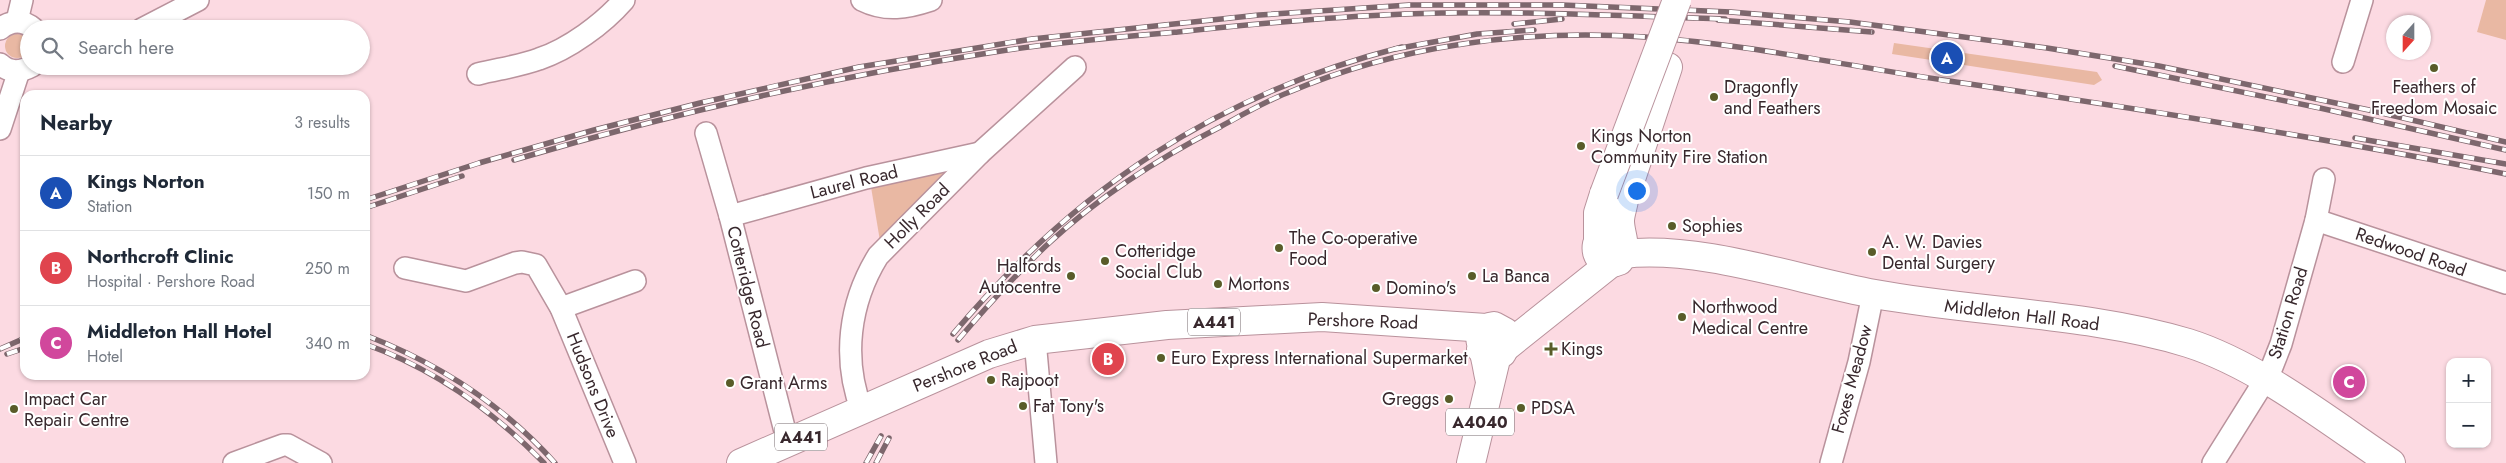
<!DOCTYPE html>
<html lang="en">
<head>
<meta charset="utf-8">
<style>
	:root { --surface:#fff; --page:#f6f6f7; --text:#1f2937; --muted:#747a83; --line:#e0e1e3; --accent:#595c29 }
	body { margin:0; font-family:Jost,sans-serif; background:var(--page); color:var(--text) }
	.controls { position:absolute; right:15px; bottom:15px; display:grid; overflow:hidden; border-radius:10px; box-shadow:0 1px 4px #0004 }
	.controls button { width:45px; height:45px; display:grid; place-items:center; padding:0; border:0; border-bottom:1px solid var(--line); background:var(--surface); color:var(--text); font:25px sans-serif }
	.compass { position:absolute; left:2386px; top:15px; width:45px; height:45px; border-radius:50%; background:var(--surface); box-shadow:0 1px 4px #0004; rotate:201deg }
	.you { position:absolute; left:1636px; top:190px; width:18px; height:18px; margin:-12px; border:4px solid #fff; border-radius:50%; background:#1a73e8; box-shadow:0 0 0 8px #1a73e833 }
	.badge { display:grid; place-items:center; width:32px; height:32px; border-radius:50%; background:var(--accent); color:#fff; font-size:16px; font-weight:700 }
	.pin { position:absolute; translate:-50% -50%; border:2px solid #fff; box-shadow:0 1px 5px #0006 }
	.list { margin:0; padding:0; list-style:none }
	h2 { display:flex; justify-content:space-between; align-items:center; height:65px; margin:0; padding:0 20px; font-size:21px }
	h2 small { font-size:16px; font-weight:400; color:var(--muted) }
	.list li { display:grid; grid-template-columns:32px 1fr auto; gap:15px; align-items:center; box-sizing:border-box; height:75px; padding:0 20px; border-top:1px solid var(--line) }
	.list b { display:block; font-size:19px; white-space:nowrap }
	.list p { margin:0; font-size:16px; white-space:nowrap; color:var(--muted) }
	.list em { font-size:16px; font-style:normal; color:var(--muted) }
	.icon { flex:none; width:28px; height:28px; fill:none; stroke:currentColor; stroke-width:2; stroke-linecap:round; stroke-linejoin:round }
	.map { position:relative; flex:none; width:2506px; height:463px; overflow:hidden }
	.search { position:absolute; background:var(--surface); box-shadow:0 1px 4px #0004; left:20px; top:20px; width:350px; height:55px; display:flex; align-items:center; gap:12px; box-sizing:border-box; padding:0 18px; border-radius:28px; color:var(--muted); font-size:19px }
	.panel { position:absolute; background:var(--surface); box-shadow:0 1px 4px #0004; left:20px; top:90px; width:350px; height:290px; border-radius:15px }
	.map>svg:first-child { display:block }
</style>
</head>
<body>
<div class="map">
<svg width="2506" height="463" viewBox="0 0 2506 463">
	<rect width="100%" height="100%" fill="#fcdae2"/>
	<g fill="#e9b8a3">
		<path d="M 2486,0 L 2506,0 L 2506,40 L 2477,32 Z"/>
		<circle cx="17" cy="46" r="12"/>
		<path d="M 1894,43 L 2097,72 L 2102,80 L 2094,85 L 1892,54 Z"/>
		<path d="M 950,166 L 880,241 L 870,181 Z"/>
	</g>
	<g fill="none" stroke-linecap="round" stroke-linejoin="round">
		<g stroke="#b9929c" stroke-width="24">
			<g id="minor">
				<path d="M 862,0 C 886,12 907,8 931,0"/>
				<path d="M 17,21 L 22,0"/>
				<path d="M 0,29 C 11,20 24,20 34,29"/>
				<path d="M 142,29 L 198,0"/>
				<path d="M 2343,62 L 2362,0"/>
				<path d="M 0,64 C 9,73 21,72 32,66"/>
				<path d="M 478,74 C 498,69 520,66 539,59 C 569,49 603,24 624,0"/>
				<path d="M 0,129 L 19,71"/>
				<path d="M 706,133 L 730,216 L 788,443"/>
				<path d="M 730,216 L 866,178 L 980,153"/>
				<path d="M 2316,220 L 2506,283"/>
				<path d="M 405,268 L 466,281 L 515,263 L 522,262 L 536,265 L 561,308 L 625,463"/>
				<path d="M 561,308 L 635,281"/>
				<path d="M 1035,340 L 1046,463"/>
				<path d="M 862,411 C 842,359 849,303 878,256 L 980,153 L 1075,67"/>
				<path d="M 234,463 L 283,445 L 288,445 L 321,463"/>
				<path d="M 1831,463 L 1859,362 L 1873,294"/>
				<path d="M 2213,463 L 2270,372 L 2281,344 L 2316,220 L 2324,179"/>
			</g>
		</g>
		<g stroke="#b9929c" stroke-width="30">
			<g id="major">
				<path d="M 1623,254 C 1701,245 1798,280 1875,294 C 1978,313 2090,313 2188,343 C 2258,365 2330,422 2391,463"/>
				<path d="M 741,463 L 989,354 L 1035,340 L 1167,325 L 1322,317 L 1486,328"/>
			</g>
		</g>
		<g stroke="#b9929c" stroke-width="30">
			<g id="highway">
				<path d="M 1598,241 L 1598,213 L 1604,194"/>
				<path d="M 1624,245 L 1617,236 L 1606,235 L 1597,244 C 1594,258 1606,267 1619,261 C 1629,248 1620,235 1620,221 C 1620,214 1623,207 1624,200 L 1668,67"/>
				<path d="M 1507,346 L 1611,263"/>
				<path d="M 1481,349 L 1489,355 L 1502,353 L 1508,341 L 1505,332 L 1494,326 C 1473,329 1481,344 1485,357 C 1487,365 1488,374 1490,381"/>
				<path d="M 1471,463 L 1495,363"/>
			</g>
		</g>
		<use href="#minor" stroke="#fff" stroke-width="21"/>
		<use href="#major" stroke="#fff" stroke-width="28"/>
		<use href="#highway" stroke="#fff" stroke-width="28"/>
		<g stroke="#7d676d" stroke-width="5.5">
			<g id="rail">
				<path d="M 1718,20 L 1872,32"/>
				<path d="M 1514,24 L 1562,19"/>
				<path d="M 1395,49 L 1477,34 L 1534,30"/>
				<path d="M 2115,66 L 2320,108 L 2506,150"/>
				<path d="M 2355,138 L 2506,164"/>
				<path d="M 514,160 C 673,113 837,76 1001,51 C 1059,42 1119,37 1178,32 C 1253,24 1329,17 1405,14 C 1512,10 1618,16 1725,19"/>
				<path d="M 365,200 L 479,163 L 594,130 L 700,103 L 859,67 L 1032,39 L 1259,15 L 1409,5 L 1562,5 L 1731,12 L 1850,22 L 2047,48 L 2159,66 L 2369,110 L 2506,142"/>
				<path d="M 365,208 L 462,176"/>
				<path d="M 953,334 C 1075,189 1217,94 1402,47"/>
				<path d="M 365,335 C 438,363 503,405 555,463"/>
				<path d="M 958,340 C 987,306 1017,273 1049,243 C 1100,196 1159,158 1220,127 C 1242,115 1264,102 1287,93 C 1399,45 1524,29 1645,37 C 1747,44 1848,66 1949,81 C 2135,108 2321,137 2506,174"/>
				<path d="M 365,344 C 435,369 492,410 544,463"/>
				<path d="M 0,349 L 25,338"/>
				<path d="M 7,354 L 25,348"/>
				<path d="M 866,463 L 881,436"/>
				<path d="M 876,463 L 889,438"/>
			</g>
		</g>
		<use href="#rail" stroke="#fff" stroke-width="4" stroke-dasharray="11" stroke-linecap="butt"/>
		<g stroke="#b9929c" stroke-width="30" stroke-linecap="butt">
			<path id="highway-bridge" d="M 1604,194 L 1677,0"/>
		</g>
		<use href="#highway-bridge" stroke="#fff" stroke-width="28"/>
	</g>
	<g fill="#595c29" stroke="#fff" stroke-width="2">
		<circle cx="2434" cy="68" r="5"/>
		<circle cx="1714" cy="97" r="5"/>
		<circle cx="1581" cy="146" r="5"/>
		<circle cx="1672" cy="226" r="5"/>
		<circle cx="1279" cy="248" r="5"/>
		<circle cx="1872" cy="252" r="5"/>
		<circle cx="1105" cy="261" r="5"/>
		<circle cx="1071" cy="276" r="5"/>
		<circle cx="1472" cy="276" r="5"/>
		<circle cx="1218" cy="284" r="5"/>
		<circle cx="1376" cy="288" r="5"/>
		<circle cx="1682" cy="317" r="5"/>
		<path d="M1548.5 341.5h5v5h5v5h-5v5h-5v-5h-5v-5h5z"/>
		<circle cx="1161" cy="358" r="5"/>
		<circle cx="991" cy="380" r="5"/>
		<circle cx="730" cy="383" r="5"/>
		<circle cx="1449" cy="399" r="5"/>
		<circle cx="1023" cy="406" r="5"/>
		<circle cx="1521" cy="408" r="5"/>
		<circle cx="14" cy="409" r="5"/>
	</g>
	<g text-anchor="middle" stroke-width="4" stroke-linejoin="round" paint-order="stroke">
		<g fill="#fff" stroke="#74686c" stroke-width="1">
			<rect x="1188" y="308.5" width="52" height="27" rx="4"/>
			<rect x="1446" y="408.5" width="68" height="27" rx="4"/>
			<rect x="775" y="423.5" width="52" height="27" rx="4"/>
		</g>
		<g font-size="16" font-weight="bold" fill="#38282d">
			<text x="1214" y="328">A441</text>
			<text x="1480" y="428">A4040</text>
			<text x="801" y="443">A441</text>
		</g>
		<g font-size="18" fill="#38282d" stroke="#fff" text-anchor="start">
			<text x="1724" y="93">Dragonfly<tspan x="1724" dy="21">and Feathers</tspan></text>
			<text x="2434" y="93" text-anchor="middle">Feathers of<tspan x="2434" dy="21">Freedom Mosaic</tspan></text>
			<text x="1591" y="142">Kings Norton<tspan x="1591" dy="21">Community Fire Station</tspan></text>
			<text x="1682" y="232">Sophies</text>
			<text x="1289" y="244">The Co-operative<tspan x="1289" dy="21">Food</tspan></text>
			<text x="1882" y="248">A. W. Davies<tspan x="1882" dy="21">Dental Surgery</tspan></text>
			<text x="1115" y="257">Cotteridge<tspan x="1115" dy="21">Social Club</tspan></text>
			<text x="1061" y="272" text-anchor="end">Halfords<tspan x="1061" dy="21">Autocentre</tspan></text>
			<text x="1482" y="282">La Banca</text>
			<text x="1228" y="290">Mortons</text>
			<text x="1386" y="294">Domino's</text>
			<text x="1692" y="313">Northwood<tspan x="1692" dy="21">Medical Centre</tspan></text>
			<text x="1561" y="355">Kings</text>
			<text x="1171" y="364">Euro Express International Supermarket</text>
			<text x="1001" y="386">Rajpoot</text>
			<text x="740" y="389">Grant Arms</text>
			<text x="24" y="405">Impact Car<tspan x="24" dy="21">Repair Centre</tspan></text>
			<text x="1439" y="405" text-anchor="end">Greggs</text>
			<text x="1033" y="412">Fat Tony's</text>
			<text x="1531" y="414">PDSA</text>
		</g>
		<g font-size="18" fill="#38282d" stroke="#fff">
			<text transform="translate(854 182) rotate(-14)" y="6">Laurel Road</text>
			<text transform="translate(917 216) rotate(-45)" y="6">Holly Road</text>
			<text transform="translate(2411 252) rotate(19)" y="6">Redwood Road</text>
			<text transform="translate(748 287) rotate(76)" y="6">Cotteridge Road</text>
			<text transform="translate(2288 313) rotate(-73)" y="6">Station Road</text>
			<text transform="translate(2022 315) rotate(7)" y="6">Middleton Hall Road</text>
			<text transform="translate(1363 321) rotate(2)" y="6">Pershore Road</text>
			<text transform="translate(965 366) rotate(-22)" y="6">Pershore Road</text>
			<text transform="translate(1852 379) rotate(-75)" y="6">Foxes Meadow</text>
			<text transform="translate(593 385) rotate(68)" y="6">Hudsons Drive</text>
		</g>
	</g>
</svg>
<div class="controls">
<button>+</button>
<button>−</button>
</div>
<svg class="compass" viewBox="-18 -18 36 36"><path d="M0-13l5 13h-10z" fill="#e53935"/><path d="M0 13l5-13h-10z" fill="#747a83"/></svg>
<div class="you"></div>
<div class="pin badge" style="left:1947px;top:58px;background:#1a4fb4">A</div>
<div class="pin badge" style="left:1108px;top:359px;background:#e0444e">B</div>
<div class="pin badge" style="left:2349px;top:382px;background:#d1479c">C</div>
<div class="search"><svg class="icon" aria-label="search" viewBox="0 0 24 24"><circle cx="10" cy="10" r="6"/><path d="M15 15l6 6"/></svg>Search here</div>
<section class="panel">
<h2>Nearby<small>3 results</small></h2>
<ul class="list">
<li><span class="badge" style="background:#1a4fb4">A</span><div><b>Kings Norton</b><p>Station</p></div><em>150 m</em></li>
<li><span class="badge" style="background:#e0444e">B</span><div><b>Northcroft Clinic</b><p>Hospital · Pershore Road</p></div><em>250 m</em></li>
<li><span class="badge" style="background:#d1479c">C</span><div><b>Middleton Hall Hotel</b><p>Hotel</p></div><em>340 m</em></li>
</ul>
</section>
</div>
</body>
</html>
